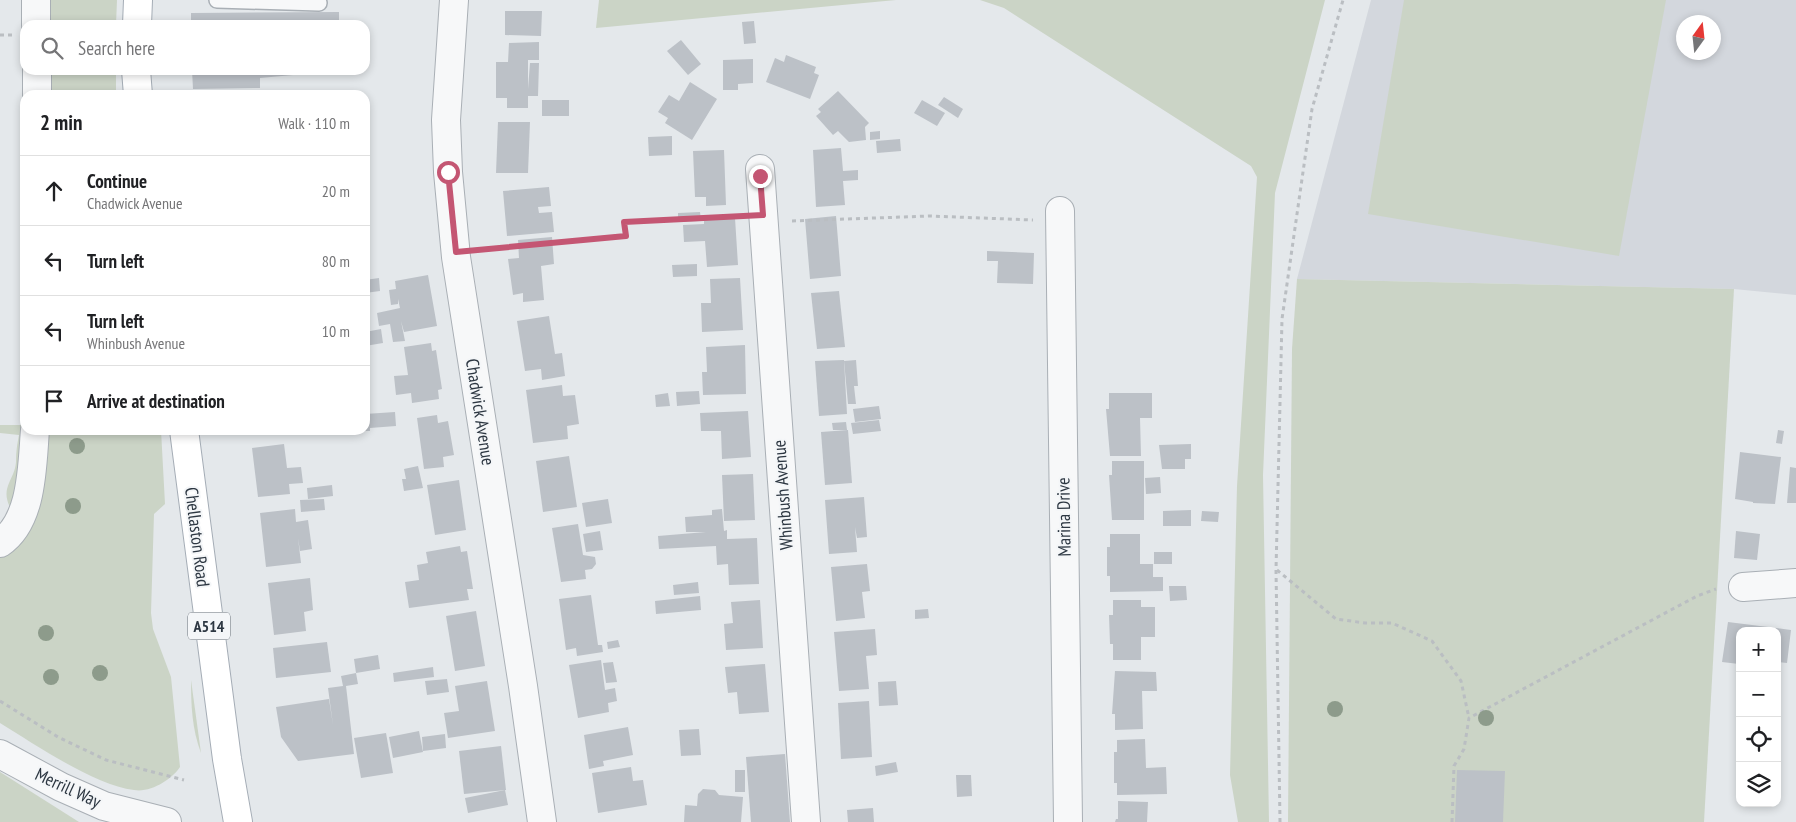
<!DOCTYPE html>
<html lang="en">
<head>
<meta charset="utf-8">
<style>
	:root { --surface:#fff; --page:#f6f6f6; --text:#202124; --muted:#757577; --line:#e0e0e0 }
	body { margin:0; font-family:"PT Sans Narrow",sans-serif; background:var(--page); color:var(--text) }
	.controls { position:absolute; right:15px; bottom:15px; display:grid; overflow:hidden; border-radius:10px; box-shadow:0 2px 8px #0003 }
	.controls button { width:45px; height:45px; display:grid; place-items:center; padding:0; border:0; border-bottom:1px solid var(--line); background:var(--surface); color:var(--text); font:25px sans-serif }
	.compass { position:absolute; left:1676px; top:15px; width:45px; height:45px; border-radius:50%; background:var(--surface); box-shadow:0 2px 8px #0003; rotate:15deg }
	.stop { position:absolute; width:15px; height:15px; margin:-11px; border:4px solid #c45673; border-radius:50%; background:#fff }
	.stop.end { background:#c45673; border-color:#fff; box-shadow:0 1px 5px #0008 }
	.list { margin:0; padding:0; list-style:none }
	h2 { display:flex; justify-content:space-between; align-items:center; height:65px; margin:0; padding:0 20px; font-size:21px }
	h2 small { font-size:16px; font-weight:400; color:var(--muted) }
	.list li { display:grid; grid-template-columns:32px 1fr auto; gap:15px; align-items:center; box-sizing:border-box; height:70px; padding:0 20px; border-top:1px solid var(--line) }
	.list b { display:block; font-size:19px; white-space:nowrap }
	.list p { margin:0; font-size:16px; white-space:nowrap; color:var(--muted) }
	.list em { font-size:16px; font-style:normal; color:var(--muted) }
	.icon { flex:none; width:28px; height:28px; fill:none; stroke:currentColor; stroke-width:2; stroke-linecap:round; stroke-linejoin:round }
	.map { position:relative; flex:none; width:1796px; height:822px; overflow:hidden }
	.search { position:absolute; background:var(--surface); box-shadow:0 2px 8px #0003; left:20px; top:20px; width:350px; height:55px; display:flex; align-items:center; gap:12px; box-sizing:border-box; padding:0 18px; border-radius:15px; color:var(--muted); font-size:19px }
	.panel { position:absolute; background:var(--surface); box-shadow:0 2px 8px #0003; left:20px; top:90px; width:350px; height:345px; border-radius:15px }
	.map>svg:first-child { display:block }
</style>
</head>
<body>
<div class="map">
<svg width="1796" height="822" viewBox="0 0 1796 822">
	<rect width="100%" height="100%" fill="#e4e8eb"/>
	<path fill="#d3d7dd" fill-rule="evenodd" d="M 1371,0 L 1796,0 L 1796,295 L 1734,289 L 1297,279 ZM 1684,22 L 1714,22 L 1714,52 L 1684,52 Z"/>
	<g fill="#cbd4c6">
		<path d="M 43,0 L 117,0 L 116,25 L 44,25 Z"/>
		<path d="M 599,0 L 896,0 L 596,28 Z"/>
		<path d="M 980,0 L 1325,0 L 1275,193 L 1263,475 L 1269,822 L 1238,822 L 1230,775 L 1237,486 L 1257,177 L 1251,166 L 1004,8 Z"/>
		<path d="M 1404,0 L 1666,0 L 1619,256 L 1368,214 Z"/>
		<path d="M 45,70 L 116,70 L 116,95 L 46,95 Z"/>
		<path d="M 1297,279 L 1734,289 L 1704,822 L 1288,822 L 1292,349 Z"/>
		<path d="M 0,425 L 25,425 L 16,498 L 10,507 C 0,487 15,479 16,462 C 16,452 17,445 19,435 L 0,433 Z"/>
		<path d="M 50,430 L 161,430 L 165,504 L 154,514 L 151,613 L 153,629 L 171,677 L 180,767 C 172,779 151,793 134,790 C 94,785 36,745 0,723 L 0,553 L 45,466 Z"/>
		<path d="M 191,680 L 201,753 C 192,729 191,706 191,680 Z"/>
		<path d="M 0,772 L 79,822 L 0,822 Z"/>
	</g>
	<g fill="#bcc1c7">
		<path d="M 505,11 L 542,11 L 541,36 L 505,35 Z"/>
		<path d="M 339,12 L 339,25 L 191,25 L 191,13 Z"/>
		<path d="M 754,21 L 756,43 L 744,44 L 742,22 Z"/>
		<path d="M 681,40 L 701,64 L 688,75 L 667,51 Z"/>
		<path d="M 539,42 L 539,60 L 528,60 L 528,89 L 530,63 L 539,63 L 538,96 L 528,96 L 528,108 L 507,108 L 507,98 L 496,98 L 496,62 L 508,62 L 509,43 Z"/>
		<path d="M 786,55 L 816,67 L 814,73 L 819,75 L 810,99 L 766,82 L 775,58 L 784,62 Z"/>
		<path d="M 753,59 L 753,83 L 738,84 L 738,90 L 723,90 L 723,60 Z"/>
		<path d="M 192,70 L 337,70 L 337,71 L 260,78 L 260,88 L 193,89 Z"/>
		<path d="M 690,82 L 717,99 L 692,140 L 665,123 L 668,118 L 658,112 L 669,95 L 679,101 Z"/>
		<path d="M 838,91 L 869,123 L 865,127 L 866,140 L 849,142 L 838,131 L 833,135 L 816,116 L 821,112 L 818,109 Z"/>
		<path d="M 944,97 L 963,109 L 958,118 L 938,105 Z"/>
		<rect x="542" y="100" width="27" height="16"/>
		<path d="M 922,100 L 945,113 L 937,126 L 914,113 Z"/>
		<path d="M 498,122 L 530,122 L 528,173 L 496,173 Z"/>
		<path d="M 880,131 L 880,139 L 870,140 L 870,132 Z"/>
		<path d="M 672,136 L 672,155 L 649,156 L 648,137 Z"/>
		<path d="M 900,139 L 901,151 L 877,153 L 876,141 Z"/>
		<path d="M 841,148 L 843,171 L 858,170 L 858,180 L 843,181 L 845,205 L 816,207 L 813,150 Z"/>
		<path d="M 724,150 L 726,205 L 706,206 L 706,197 L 695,197 L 693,151 Z"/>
		<path d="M 549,187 L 551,206 L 538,207 L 539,213 L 552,212 L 554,232 L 507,236 L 503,191 Z"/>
		<path d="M 700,212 L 701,221 L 678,222 L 678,213 Z"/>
		<path d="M 836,216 L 841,276 L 810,279 L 805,219 Z"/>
		<path d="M 735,218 L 738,265 L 707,267 L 705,241 L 684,242 L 683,225 L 704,224 L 704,220 Z"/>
		<path d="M 552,237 L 554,264 L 541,266 L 544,300 L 523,302 L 523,293 L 513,295 L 508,259 L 519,258 L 518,240 Z"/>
		<path d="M 987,251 L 1034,253 L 1033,284 L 997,283 L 998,261 L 987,261 Z"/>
		<path d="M 697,264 L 697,276 L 673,277 L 672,265 Z"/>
		<path d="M 428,275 L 437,326 L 404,332 L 401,321 L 405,341 L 393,342 L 390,324 L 379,326 L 377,313 L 400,308 L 398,299 L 398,304 L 391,305 L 389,290 L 396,289 L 395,281 Z"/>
		<path d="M 379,278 L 380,291 L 365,293 L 365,280 Z"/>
		<path d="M 740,278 L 743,330 L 702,332 L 701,303 L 711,303 L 710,279 Z"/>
		<path d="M 839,291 L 845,347 L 817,349 L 811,293 Z"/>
		<path d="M 549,316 L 555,354 L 562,353 L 565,376 L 542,380 L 541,369 L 525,371 L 517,321 Z"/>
		<path d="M 381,329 L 383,343 L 365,346 L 365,332 Z"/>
		<path d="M 431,343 L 432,351 L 436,350 L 442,389 L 438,390 L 439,399 L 412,403 L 411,393 L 396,395 L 394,376 L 408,375 L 404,347 Z"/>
		<path d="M 745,345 L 746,394 L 703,395 L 702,372 L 707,372 L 706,347 Z"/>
		<path d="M 844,360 L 847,414 L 819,416 L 815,361 Z"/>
		<path d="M 856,360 L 858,386 L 854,386 L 856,404 L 848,404 L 844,361 Z"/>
		<path d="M 562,385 L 563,396 L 575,395 L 579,424 L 567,426 L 568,439 L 533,443 L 526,390 Z"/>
		<path d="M 699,391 L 700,404 L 677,406 L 676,392 Z"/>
		<path d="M 668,393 L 670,406 L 656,407 L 655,395 Z"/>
		<path d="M 1109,393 L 1152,393 L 1152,418 L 1140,418 L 1141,456 L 1110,456 L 1106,409 L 1109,409 Z"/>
		<path d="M 879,406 L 881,419 L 855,422 L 853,409 Z"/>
		<path d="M 748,411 L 751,457 L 722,459 L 721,431 L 701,431 L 700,413 Z"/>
		<path d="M 395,412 L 396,426 L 370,428 L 370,431 L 365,431 L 365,414 Z"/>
		<path d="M 437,415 L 438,423 L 448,421 L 454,455 L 443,457 L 444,467 L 424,469 L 417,418 Z"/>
		<path d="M 879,420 L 881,431 L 853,434 L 851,423 Z"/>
		<path d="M 846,422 L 847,430 L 833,430 L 832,423 Z"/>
		<path d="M 848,430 L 852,483 L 825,485 L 821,432 Z"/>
		<path d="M 1778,430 L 1784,431 L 1782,444 L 1776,443 Z"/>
		<path d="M 284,444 L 287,468 L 301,467 L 303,483 L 289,484 L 290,494 L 258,497 L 252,448 Z"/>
		<path d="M 1191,444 L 1191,459 L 1185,459 L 1185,469 L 1162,469 L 1159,445 Z"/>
		<path d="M 1740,452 L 1781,457 L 1775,504 L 1753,503 L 1753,502 L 1735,499 Z"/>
		<path d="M 569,456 L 577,507 L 543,512 L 536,461 Z"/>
		<path d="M 1112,461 L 1144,461 L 1144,520 L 1112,520 L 1109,475 L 1112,475 Z"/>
		<path d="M 418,466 L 423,488 L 404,491 L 402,479 L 406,479 L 404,469 Z"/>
		<path d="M 1790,467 L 1796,468 L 1796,503 L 1787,503 Z"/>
		<path d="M 753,474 L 755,520 L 724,521 L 722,475 Z"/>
		<path d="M 1160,477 L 1161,493 L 1146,494 L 1145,478 Z"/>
		<path d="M 459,480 L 466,530 L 435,535 L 427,485 Z"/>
		<path d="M 332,485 L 333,496 L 308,499 L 307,488 Z"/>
		<path d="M 864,497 L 867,537 L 857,538 L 855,527 L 857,552 L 829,554 L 825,500 Z"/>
		<path d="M 324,499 L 325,510 L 301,512 L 300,500 Z"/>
		<path d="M 608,499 L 612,523 L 586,527 L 582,503 Z"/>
		<path d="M 295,509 L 296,522 L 308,520 L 312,549 L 300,551 L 298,538 L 301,563 L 266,567 L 260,513 Z"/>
		<path d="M 722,509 L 724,531 L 727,530 L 727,539 L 757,538 L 759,584 L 729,585 L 728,564 L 717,565 L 716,546 L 659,549 L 658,536 L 706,532 L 686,532 L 685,517 L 712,515 L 712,510 Z"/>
		<path d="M 1191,510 L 1191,526 L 1163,526 L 1163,511 Z"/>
		<path d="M 1202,511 L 1219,512 L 1218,522 L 1201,521 Z"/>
		<path d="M 578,524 L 583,555 L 595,557 L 596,564 L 592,569 L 585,570 L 586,579 L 561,582 L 552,528 Z"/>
		<path d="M 600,531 L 603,550 L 586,552 L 583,534 Z"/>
		<path d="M 1736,531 L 1760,534 L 1757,560 L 1734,558 Z"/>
		<path d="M 1110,534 L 1140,534 L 1140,564 L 1153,564 L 1153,577 L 1163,577 L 1163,591 L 1110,592 L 1110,576 L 1107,576 L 1107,547 L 1110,547 Z"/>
		<path d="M 460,546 L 461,552 L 467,551 L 473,589 L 467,589 L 469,600 L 409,608 L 405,582 L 419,580 L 417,565 L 428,563 L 426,552 Z"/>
		<rect x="1154" y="552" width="18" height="12"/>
		<path d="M 867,564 L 870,591 L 862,592 L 865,618 L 836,621 L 831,567 Z"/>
		<path d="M 310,578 L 313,610 L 304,612 L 306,631 L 274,635 L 268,583 Z"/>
		<path d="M 698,582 L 699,593 L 674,595 L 673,585 Z"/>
		<path d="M 1169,586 L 1186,586 L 1187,600 L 1170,601 Z"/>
		<path d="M 591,595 L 598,645 L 602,645 L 603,652 L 577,656 L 576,648 L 566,650 L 559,599 Z"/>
		<path d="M 700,596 L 701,610 L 656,614 L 655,601 Z"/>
		<path d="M 760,600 L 763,648 L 726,650 L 724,624 L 733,623 L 731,602 Z"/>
		<path d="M 1113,600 L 1141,600 L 1141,607 L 1155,607 L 1155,637 L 1141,637 L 1141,660 L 1113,660 L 1113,644 L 1110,644 L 1109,615 L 1113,615 Z"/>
		<path d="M 928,609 L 929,618 L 915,619 L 915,610 Z"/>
		<path d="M 476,611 L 485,666 L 455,671 L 446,616 Z"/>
		<path d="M 1728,622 L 1791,630 L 1787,663 L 1777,662 L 1777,631 L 1740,631 L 1739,664 L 1722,662 Z"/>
		<path d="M 875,629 L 877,655 L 866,656 L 869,689 L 839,691 L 834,632 Z"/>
		<path d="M 618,640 L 620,647 L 608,649 L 607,642 Z"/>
		<path d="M 327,642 L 331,672 L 276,678 L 273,648 Z"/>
		<path d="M 378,655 L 380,669 L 356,673 L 354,659 Z"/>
		<path d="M 601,660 L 605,690 L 615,688 L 617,701 L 608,703 L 609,712 L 578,718 L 569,665 Z"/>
		<path d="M 613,662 L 617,682 L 606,683 L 603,663 Z"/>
		<path d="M 765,664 L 769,712 L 739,714 L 737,692 L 728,693 L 725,667 Z"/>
		<path d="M 433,667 L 434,677 L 394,682 L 393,673 Z"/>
		<path d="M 1115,671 L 1156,672 L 1157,691 L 1142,691 L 1143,729 L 1115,730 L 1115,714 L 1112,714 Z"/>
		<path d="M 356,673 L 358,684 L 346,686 L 354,754 L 298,761 L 281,737 L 276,707 L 329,699 L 333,725 L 328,688 L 343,686 L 341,676 Z"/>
		<path d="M 447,679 L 449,692 L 427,695 L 425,681 Z"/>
		<path d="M 487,681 L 495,731 L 448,738 L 444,713 L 459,711 L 455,686 Z"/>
		<path d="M 896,681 L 898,705 L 879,706 L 878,682 Z"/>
		<path d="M 869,701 L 872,757 L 841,759 L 838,703 Z"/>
		<path d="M 628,727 L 633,755 L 603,761 L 604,766 L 589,769 L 584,735 Z"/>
		<path d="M 699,729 L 701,755 L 681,756 L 679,730 Z"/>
		<path d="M 419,731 L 423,752 L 393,758 L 389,737 Z"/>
		<path d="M 386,733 L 393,773 L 361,778 L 354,738 Z"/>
		<path d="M 445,734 L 446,748 L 423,751 L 422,737 Z"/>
		<path d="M 1145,739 L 1146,768 L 1166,767 L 1167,794 L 1117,795 L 1117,783 L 1114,783 L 1114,752 L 1117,752 L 1117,740 Z"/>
		<path d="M 501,746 L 506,790 L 464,794 L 459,751 Z"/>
		<path d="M 785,754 L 790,822 L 751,822 L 746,757 Z"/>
		<path d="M 896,762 L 898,772 L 876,776 L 875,766 Z"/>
		<path d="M 631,767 L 633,781 L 643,780 L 647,805 L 598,813 L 592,773 Z"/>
		<rect x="735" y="770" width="10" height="22"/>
		<path d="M 1457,770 L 1505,771 L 1503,822 L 1455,822 Z"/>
		<path d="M 956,775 L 971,775 L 972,796 L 957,797 Z"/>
		<path d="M 703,789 L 715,790 L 719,795 L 743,797 L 741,822 L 684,822 L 685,805 L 697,806 L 698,794 Z"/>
		<path d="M 505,790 L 508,805 L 468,813 L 465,798 Z"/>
		<path d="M 1118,801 L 1148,802 L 1147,822 L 1115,822 L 1116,819 L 1118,819 Z"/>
		<path d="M 873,808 L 874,822 L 848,822 L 847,810 Z"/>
	</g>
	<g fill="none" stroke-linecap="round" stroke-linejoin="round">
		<g stroke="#a9afb5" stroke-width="18">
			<path id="service" d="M 217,0 L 319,3"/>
		</g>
		<g stroke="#a9afb5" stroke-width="30">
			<g id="minor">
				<path d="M 36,0 L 36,25"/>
				<path d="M 454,0 L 446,120 L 448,172 L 456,257 L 523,686 L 542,822"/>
				<path d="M 37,70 L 37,95"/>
				<path d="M 760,169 L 806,822"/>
				<path d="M 1060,211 L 1068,822"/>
				<path d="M 0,543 C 33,521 32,465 35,430"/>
				<path d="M 1743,587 L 1796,583"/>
			</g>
		</g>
		<g stroke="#a9afb5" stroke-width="30">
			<path id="tertiary" d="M 0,754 L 61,787 L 104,806 L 167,822"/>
		</g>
		<g stroke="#a5adb6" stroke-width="30">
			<g id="primary">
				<path d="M 137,25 L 138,0"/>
				<path d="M 136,70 L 138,95"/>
				<path d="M 184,430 L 227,759 L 238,822"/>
			</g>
		</g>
		<g stroke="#babec2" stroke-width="3" stroke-dasharray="4 4" stroke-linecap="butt">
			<path d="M 0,35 L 12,35"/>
			<path d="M 792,221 L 930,216 L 1033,220"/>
			<path d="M 482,249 L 626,236 L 625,222 L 737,216"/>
			<path d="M 1277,570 L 1336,619 L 1365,623 L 1392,623 L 1432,641 L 1461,681 L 1469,718"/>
			<path d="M 0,701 L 58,737 L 106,760 L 184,780"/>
			<path d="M 1280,822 L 1276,570 L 1282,319 L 1312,109 L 1343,0"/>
			<path d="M 1452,822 L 1454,766 L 1464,749 L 1469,718 L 1697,596 L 1716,589"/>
		</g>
		<use href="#service" stroke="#f7f8f9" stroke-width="15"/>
		<use href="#minor" stroke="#f7f8f9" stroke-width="28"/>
		<use href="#tertiary" stroke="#f7f8f9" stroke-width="28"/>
		<use href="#primary" stroke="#fff" stroke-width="28"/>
	</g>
	<g fill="#8d9b8b">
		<circle cx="77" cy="446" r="8"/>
		<circle cx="73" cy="506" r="8"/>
		<circle cx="46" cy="633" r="8"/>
		<circle cx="100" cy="673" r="8"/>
		<circle cx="51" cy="677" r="8"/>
		<circle cx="1335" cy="709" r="8"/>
		<circle cx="1486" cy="718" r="8"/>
	</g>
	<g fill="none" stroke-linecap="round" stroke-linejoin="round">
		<path stroke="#c45673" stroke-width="6" d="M 448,172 L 456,252 L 626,236 L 624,222 L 763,215 L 760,176"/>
	</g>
	<g text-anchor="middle" stroke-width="4" stroke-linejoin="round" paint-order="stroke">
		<rect fill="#f4f6f8" stroke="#697079" stroke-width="1" x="188" y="612.5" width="42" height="27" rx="4"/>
		<g font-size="16" font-weight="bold" fill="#2d3742">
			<text x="209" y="632">A514</text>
		</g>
		<g font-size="18" fill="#2d3742" stroke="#f4f6f8">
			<text transform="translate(480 412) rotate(81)" y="6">Chadwick Avenue</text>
			<text transform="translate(783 495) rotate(-94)" y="6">Whinbush Avenue</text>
			<text transform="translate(1064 517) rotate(-91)" y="6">Marina Drive</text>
			<text transform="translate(197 537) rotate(83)" y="6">Chellaston Road</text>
			<text transform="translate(68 788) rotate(25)" y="6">Merrill Way</text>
		</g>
	</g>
</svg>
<div class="controls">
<button>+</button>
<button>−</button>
<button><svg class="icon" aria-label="locate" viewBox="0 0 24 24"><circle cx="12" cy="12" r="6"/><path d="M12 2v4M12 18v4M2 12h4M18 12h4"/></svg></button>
<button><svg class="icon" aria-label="layers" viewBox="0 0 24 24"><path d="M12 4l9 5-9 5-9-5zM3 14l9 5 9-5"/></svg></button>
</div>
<svg class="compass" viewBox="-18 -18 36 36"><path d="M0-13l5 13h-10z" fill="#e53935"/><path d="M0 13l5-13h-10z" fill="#757577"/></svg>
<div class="stop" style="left:448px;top:172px"></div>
<div class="stop end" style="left:760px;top:176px"></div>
<div class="search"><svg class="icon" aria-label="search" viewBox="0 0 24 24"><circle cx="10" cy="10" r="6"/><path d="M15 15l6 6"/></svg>Search here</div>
<section class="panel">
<h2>2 min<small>Walk · 110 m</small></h2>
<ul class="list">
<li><svg class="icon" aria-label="ahead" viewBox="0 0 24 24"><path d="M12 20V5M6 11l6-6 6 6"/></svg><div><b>Continue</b><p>Chadwick Avenue</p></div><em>20 m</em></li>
<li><svg class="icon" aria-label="left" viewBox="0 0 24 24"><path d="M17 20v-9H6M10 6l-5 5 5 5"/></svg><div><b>Turn left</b></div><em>80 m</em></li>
<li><svg class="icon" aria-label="left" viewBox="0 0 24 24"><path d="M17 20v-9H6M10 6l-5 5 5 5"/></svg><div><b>Turn left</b><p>Whinbush Avenue</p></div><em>10 m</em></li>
<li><svg class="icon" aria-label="arrive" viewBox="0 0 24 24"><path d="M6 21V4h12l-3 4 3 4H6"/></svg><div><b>Arrive at destination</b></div></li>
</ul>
</section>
</div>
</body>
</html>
